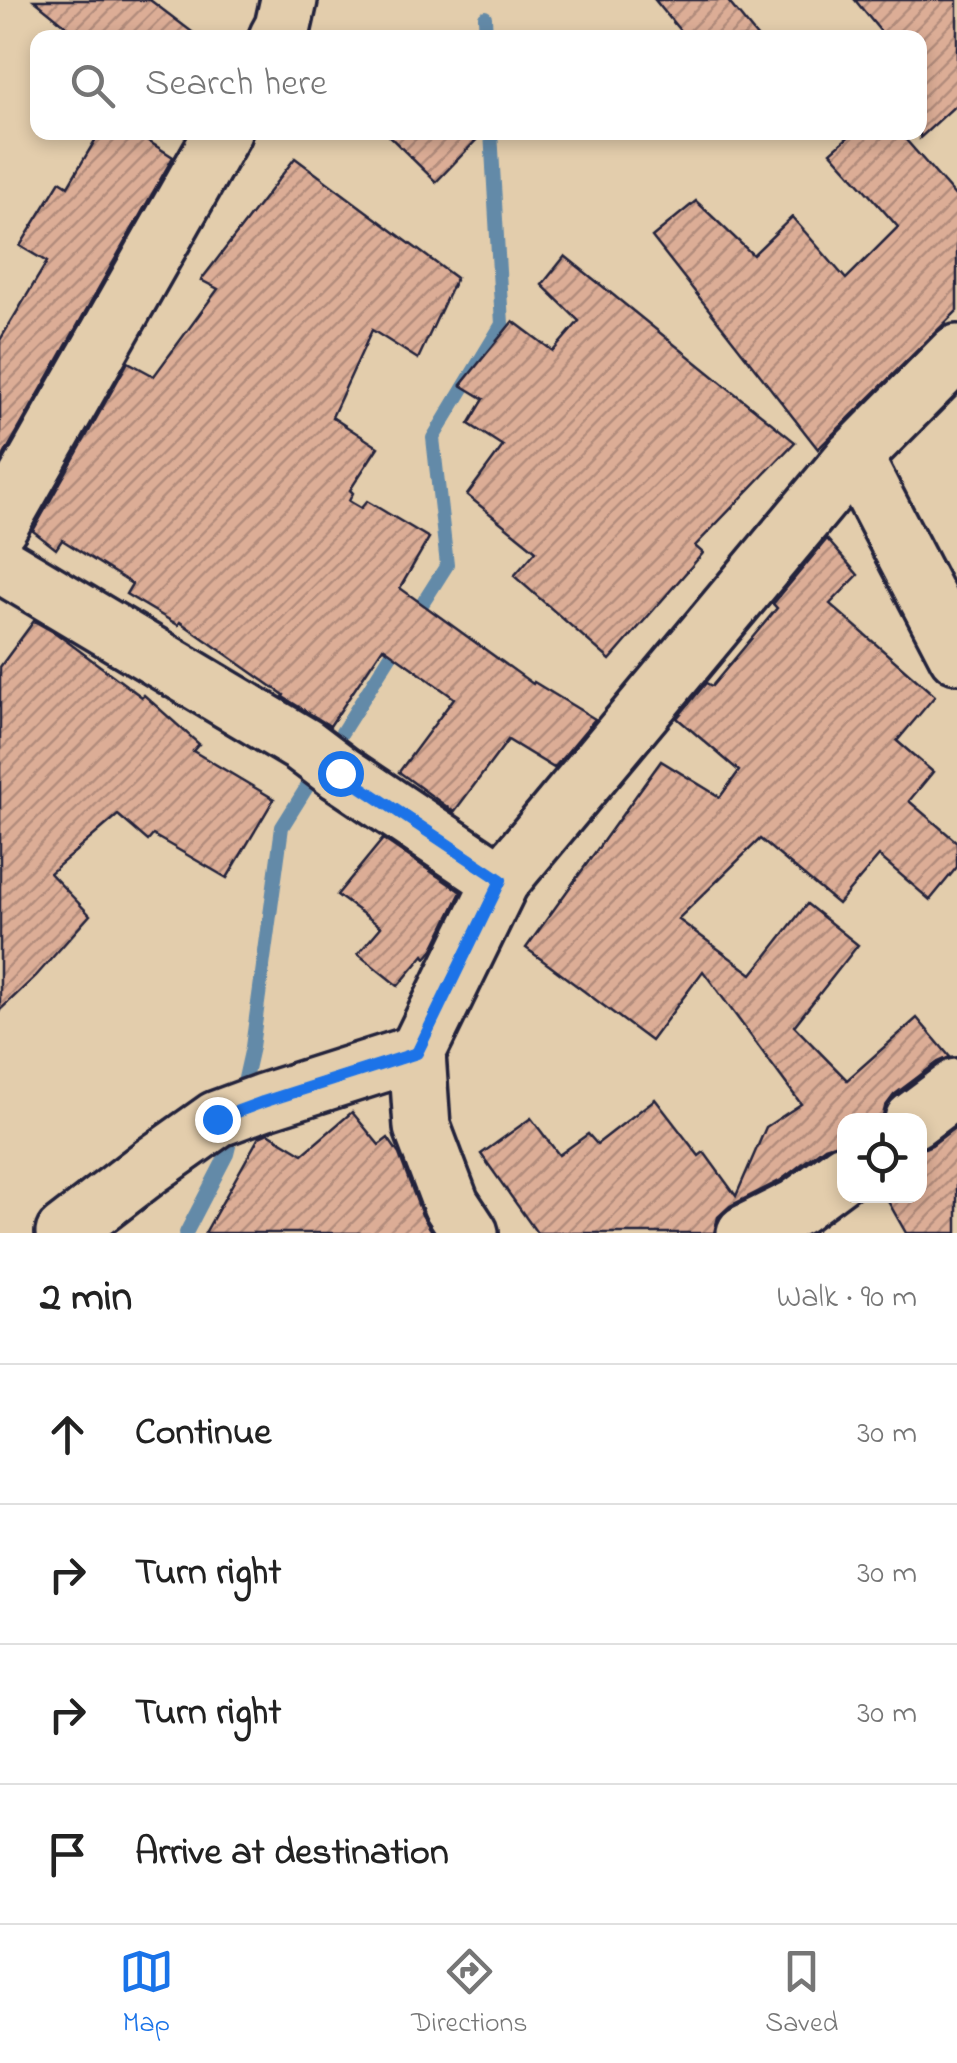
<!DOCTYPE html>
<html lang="en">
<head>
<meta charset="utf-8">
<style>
	:root { --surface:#fff; --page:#f6f6f6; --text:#222; --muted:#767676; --line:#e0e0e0; --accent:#1a73e8 }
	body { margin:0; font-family:"Indie Flower",sans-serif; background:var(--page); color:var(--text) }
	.controls { position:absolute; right:30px; bottom:30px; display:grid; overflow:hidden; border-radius:20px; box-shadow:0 5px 15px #0003 }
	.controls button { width:90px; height:90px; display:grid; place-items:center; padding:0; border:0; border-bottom:2px solid var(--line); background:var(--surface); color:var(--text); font:50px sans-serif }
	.stop { position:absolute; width:30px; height:30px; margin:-22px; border:8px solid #1a73e8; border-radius:50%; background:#fff }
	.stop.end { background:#1a73e8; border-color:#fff; box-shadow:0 2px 10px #0008 }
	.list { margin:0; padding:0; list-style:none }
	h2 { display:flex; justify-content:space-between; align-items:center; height:130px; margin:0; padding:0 40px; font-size:42px }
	h2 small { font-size:32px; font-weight:400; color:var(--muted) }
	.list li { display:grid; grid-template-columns:65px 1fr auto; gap:30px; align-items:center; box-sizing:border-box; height:140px; padding:0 40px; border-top:2px solid var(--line) }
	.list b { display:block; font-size:38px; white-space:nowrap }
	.list em { font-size:32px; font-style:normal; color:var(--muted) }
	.icon { flex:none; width:55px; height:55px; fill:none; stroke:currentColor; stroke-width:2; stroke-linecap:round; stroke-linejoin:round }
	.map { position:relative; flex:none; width:957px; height:1233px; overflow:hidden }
	.search { position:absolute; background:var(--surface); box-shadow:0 5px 15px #0003; left:30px; right:30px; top:30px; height:110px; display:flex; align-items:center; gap:25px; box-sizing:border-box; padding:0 35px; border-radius:20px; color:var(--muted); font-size:38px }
	.sheet { height:690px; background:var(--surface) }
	nav { display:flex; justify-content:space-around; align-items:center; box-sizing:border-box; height:140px; border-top:2px solid var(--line); background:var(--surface); font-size:28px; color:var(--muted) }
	nav a { display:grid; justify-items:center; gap:5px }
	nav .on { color:var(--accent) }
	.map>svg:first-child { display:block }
</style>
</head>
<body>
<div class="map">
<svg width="957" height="1233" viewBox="0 0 957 1233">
	<defs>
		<pattern id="building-hatch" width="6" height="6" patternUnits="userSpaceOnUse" patternTransform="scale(2.5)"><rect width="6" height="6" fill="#dcad96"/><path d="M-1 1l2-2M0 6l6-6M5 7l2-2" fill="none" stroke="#b28c7c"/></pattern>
	</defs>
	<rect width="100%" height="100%" fill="#e3cdac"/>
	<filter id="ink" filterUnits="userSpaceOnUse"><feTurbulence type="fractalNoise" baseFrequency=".01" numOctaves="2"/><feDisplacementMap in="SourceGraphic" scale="20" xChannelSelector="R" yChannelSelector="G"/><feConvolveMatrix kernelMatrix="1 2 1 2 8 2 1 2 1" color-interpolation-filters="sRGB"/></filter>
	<g filter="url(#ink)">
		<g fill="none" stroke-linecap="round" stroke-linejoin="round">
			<g stroke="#638aa8" stroke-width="14">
				<path d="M 485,17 L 486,38"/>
				<path d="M 414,617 L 447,565 L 433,438 L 502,324 L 491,132"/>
				<path d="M 329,753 L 400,640"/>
				<path d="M 241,1096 L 252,1047 L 282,827 L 317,771"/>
				<path d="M 186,1233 L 227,1154 L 234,1126"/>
			</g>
		</g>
		<g fill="url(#building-hatch)" stroke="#22223b" stroke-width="2.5">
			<path d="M 34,0 L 150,0 L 200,38 L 81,38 Z"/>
			<path d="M 655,0 L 727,0 L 758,38 L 686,38 Z"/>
			<path d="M 855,0 L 957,0 L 957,104 L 920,138 L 920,38 L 886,38 Z"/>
			<path d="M 100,132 L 134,132 L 173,157 L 0,462 L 0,340 L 47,262 L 20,246 L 60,181 L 68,186 Z"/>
			<path d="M 385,132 L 484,132 L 436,182 Z"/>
			<path d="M 854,132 L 899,132 L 957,198 L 957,311 L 818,449 L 652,237 L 696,201 L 753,255 L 792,217 L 846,279 L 898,227 L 831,152 Z"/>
			<path d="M 295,158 L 456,278 L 418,359 L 372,330 L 332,417 L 378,447 L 350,490 L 353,493 L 349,501 L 361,508 L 367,501 L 429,538 L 400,588 L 533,684 L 534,682 L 595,719 L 554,768 L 508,740 L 454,812 L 399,772 L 454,698 L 383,647 L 330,726 L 283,697 L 284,695 L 180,622 L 178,625 L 126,594 L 132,584 L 62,540 L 56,549 L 33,531 L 128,362 L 154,376 L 218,289 L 201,280 Z"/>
			<path d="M 565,256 L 795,442 L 695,546 L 703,553 L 610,660 L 514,576 L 536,551 L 467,495 L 503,446 L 469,424 L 484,399 L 461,385 L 513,321 L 553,351 L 579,321 L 542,285 Z"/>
			<path d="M 827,539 L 858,575 L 830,604 L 935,696 L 897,741 L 933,772 L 909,801 L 957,842 L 957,867 L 930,900 L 879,856 L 838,904 L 760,839 L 678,919 L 752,974 L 807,904 L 858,945 L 794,1026 L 847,1080 L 917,1018 L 950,1057 L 938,1062 L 894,1095 L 885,1107 L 882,1120 L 844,1120 L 844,1141 L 825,1147 L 781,1180 L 730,1206 L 718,1217 L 714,1233 L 537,1233 L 481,1154 L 531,1118 L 559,1155 L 588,1134 L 597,1144 L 655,1099 L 699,1156 L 704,1152 L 736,1196 L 766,1127 L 801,1104 L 703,971 L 651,1041 L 526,948 L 661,761 L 720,797 L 739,771 L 677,718 L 706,683 L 712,686 L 777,608 L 773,604 Z"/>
			<path d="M 34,621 L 57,634 L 142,697 L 144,695 L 199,744 L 193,751 L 274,799 L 227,878 L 153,835 L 148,841 L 118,815 L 50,873 L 90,915 L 36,976 L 0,1010 L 0,667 Z"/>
			<path d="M 383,839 L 461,892 L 432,951 L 426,958 L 424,955 L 398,986 L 358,954 L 381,927 L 337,895 Z"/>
			<path d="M 352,1112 L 379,1145 L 388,1138 L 399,1154 L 422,1215 L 433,1233 L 205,1233 L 259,1137 L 268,1133 L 303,1154 Z"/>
			<path d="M 957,1126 L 957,1233 L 906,1233 L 885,1196 L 920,1196 L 920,1150 L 932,1145 Z"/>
		</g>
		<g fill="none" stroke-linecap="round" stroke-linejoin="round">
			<g stroke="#22223b" stroke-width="62">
				<g id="minor">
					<path d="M 277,38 L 283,27 L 289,0"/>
					<path d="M 854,457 L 957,655"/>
					<path d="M 0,525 L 223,132"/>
					<path d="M 0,564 L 303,745 L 340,773 L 501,881"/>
					<path d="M 913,1120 L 957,1087"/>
					<path d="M 64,1233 L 151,1166 L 217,1119 L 263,1102 L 417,1053"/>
					<path d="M 470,1233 L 451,1204 L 422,1127 L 417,1053 L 501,881 L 854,457 L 957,353"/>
					<path d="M 745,1233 L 797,1207 L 844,1172"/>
				</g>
			</g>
			<use href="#minor" stroke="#e3cdac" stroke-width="55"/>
		</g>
	</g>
	<g fill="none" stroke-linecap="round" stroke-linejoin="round" filter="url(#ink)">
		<path stroke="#1a73e8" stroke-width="12" d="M 217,1119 L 263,1102 L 417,1053 L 501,880 L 340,773"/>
	</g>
</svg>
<div class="controls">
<button><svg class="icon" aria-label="locate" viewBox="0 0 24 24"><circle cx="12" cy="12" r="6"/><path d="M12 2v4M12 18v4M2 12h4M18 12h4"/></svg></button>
</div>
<div class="stop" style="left:340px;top:773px"></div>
<div class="stop end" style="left:217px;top:1119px"></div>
<div class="search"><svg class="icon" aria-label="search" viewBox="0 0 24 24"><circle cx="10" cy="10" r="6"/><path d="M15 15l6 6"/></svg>Search here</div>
</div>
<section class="sheet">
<h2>2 min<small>Walk · 90 m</small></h2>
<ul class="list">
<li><svg class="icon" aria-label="ahead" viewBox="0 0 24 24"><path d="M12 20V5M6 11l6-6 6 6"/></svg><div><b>Continue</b></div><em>30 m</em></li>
<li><svg class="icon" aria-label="right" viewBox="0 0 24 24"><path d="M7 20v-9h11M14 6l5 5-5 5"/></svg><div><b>Turn right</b></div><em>30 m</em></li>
<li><svg class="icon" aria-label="right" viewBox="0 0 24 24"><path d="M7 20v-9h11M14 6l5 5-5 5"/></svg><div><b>Turn right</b></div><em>30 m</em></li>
<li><svg class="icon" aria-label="arrive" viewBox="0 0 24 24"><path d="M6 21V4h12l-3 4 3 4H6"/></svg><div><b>Arrive at destination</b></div></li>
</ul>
</section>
<nav>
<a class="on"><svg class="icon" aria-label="map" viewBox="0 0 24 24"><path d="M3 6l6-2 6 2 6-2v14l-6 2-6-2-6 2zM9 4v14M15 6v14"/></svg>Map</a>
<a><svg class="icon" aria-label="directions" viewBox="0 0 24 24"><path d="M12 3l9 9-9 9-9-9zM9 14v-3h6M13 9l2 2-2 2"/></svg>Directions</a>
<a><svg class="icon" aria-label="saved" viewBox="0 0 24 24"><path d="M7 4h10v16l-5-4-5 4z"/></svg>Saved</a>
</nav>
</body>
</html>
